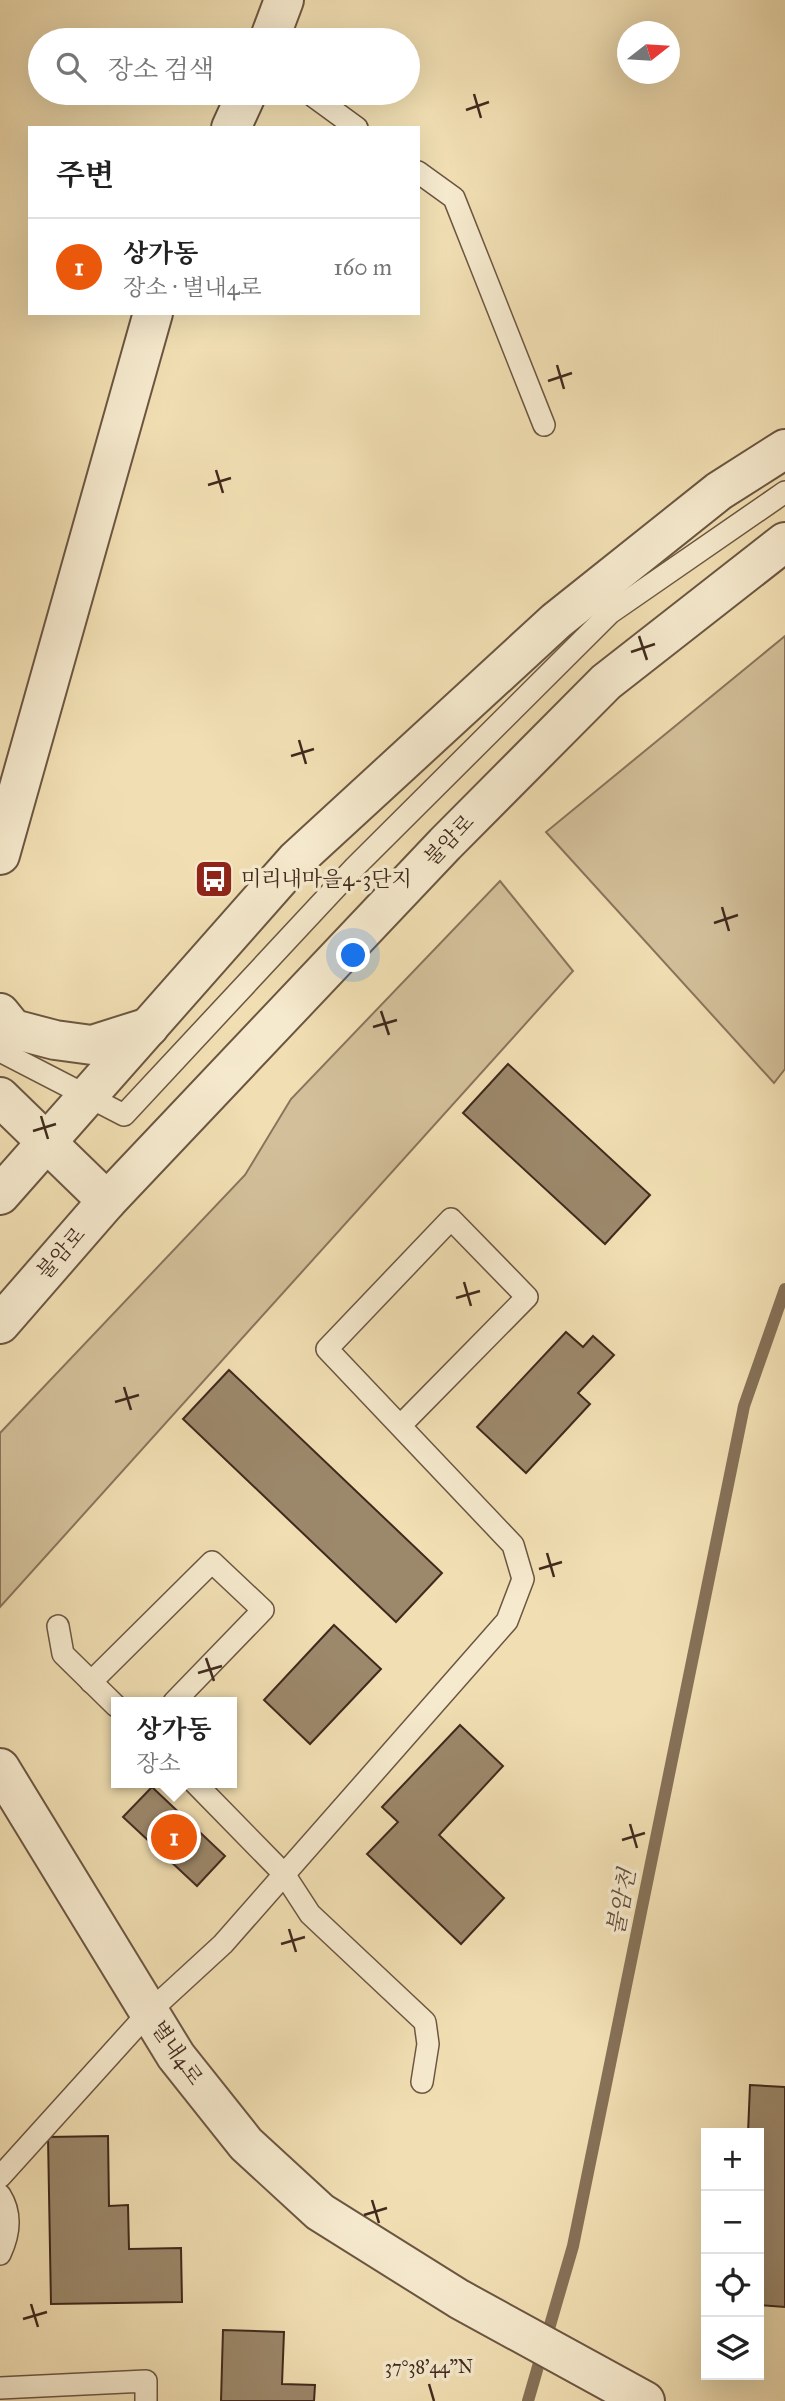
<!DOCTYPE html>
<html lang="ko">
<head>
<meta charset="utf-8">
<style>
	:root { --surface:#fff; --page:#f6f6f6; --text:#222; --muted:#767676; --line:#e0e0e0; --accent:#ea580c }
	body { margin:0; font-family:"IM FELL Great Primer","Noto Serif KR",serif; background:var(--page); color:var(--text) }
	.controls { position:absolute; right:21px; bottom:21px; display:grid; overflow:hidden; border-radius:0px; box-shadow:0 7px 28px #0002 }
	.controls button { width:63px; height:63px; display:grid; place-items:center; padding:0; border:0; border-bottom:2px solid var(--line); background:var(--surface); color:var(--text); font:35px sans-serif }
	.compass { position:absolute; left:617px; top:21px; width:63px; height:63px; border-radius:50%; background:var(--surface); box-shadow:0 7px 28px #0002; rotate:73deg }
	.you { position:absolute; left:354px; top:956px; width:24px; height:24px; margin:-18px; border:5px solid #fff; border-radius:50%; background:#1a73e8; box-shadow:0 0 0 10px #1a73e833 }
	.badge { display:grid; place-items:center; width:46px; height:46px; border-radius:50%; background:var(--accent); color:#fff; font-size:23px; font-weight:700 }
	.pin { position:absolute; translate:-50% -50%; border:4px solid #fff; box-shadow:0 2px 7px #0006 }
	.popup { position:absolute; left:111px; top:1697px; width:126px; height:91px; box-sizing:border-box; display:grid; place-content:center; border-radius:0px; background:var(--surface); filter:drop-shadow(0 2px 5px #0005); font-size:23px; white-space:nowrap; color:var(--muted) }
	.popup b { font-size:26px; color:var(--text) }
	.popup::after { content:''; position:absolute; left:50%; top:100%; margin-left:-14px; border:14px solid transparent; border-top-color:var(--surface) }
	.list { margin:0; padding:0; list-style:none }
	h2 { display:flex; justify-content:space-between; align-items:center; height:91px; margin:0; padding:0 28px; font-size:30px }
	h2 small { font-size:23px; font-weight:400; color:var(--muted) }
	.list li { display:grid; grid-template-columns:46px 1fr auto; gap:21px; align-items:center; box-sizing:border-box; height:98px; padding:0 28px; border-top:2px solid var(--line) }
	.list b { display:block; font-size:26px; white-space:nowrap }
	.list p { margin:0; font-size:23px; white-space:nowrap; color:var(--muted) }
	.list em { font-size:23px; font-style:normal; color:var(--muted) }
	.icon { flex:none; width:38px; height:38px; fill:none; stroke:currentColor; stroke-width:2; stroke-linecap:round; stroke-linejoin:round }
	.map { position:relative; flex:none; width:785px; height:2401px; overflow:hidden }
	.search { position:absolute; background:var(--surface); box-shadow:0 7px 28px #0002; left:28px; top:28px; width:392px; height:77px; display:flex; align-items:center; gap:18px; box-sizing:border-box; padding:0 24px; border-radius:38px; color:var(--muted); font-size:26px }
	.panel { position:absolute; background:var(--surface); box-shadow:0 7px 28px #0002; left:28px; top:126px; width:392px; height:189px; border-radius:0px }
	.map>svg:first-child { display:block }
</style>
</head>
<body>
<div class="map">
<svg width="785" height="2401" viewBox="0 0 785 2401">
	<rect width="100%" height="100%" fill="#f1dfb3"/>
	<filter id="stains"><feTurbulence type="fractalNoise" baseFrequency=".00286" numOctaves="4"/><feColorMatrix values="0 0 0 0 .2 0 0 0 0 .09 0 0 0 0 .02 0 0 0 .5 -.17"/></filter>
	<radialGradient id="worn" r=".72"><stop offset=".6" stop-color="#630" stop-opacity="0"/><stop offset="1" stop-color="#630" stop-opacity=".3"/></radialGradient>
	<g fill="#d3c09a" stroke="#8a745c" stroke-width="2">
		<path d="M 785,636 L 785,1069 L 774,1083 L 546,832 Z"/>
		<path d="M 500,881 L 573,971 L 0,1607 L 0,1433 L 245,1175 L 291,1099 Z"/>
	</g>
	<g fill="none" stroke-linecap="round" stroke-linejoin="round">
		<path stroke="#867158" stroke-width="12" d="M 528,2401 L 573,2246 L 744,1406 L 785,1289"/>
	</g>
	<g fill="#9c886b" stroke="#40291d" stroke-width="2">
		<path d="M 508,1064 L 650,1195 L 605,1244 L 463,1113 Z"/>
		<path d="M 566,1332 L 583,1347 L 593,1336 L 614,1355 L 578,1393 L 590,1404 L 526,1473 L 477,1427 Z"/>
		<path d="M 229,1370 L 442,1573 L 396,1622 L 183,1419 Z"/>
		<path d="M 334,1625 L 381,1669 L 310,1744 L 264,1700 Z"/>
		<path d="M 460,1725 L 503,1766 L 439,1835 L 504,1898 L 461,1944 L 367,1854 L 398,1822 L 382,1807 Z"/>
		<path d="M 152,1787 L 225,1856 L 197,1886 L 123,1817 Z"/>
		<path d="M 750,2085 L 785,2087 L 785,2307 L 759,2305 L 759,2133 L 748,2133 Z"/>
		<path d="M 108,2136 L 109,2206 L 128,2205 L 129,2249 L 181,2248 L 182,2302 L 51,2304 L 48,2137 Z"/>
		<path d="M 223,2330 L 284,2332 L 282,2384 L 315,2385 L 314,2401 L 221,2401 Z"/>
	</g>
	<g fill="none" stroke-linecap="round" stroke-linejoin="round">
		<g stroke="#6c5642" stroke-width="24">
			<g id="service">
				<path d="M 309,93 L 357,128"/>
				<path d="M 418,172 L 454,198 L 544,425"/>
				<path d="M 0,1051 L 124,1115 L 355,867 L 610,613 L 785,492"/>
				<path d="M 58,1626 L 63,1654 L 116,1706"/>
				<path d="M 91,1682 L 212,1562 L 263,1610 L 174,1702"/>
				<path d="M 195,1783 L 284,1874 L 310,1914 L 425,2022 L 428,2044 L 422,2082"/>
				<path d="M 0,2177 L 149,2012 L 223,1944 L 507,1621 L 523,1579 L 513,1545 L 327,1349 L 451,1219 L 527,1297 L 400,1426"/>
				<path d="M 0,2195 C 12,2214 9,2235 0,2254"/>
				<path d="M 0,2388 L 146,2381 L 146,2401"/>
			</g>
		</g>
		<g stroke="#6c5642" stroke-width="42">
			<g id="minor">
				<path d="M 269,40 L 284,0"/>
				<path d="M 231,128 L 247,93"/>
				<path d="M 0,855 L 153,313"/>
				<path d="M 0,1013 L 13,1029 L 55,1040 L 92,1045 L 149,1027"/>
				<path d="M 0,1097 L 107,1201"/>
				<path d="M 0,1768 L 176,2056 L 246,2144 L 320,2212 L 459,2299 L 645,2401"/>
			</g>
		</g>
		<g stroke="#6c5642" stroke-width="42">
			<g id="tertiary">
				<path d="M 0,1195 L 296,860 L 556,621 L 719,491 L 785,449"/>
				<path d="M 0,1324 L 107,1201 L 445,844 L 606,682 L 785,542"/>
			</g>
		</g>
		<use href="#service" stroke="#f6eace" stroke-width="21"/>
		<use href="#minor" stroke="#f6eace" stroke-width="38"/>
		<use href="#tertiary" stroke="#f6eace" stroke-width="38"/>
	</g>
	<path fill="none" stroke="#40291d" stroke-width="2.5" d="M 474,94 L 481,118M 466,110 L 489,102M 557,365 L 564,389M 548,381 L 572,373M 216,470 L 223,493M 208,485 L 231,478M 639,636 L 647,660M 631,652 L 655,644M 299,740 L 306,764M 291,756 L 314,749M 722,907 L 729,931M 714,923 L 738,915M 381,1011 L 389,1035M 373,1027 L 397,1020M 41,1116 L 48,1139M 33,1131 L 56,1124M 464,1282 L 471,1306M 456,1298 L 480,1291M 124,1387 L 131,1410M 115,1402 L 139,1395M 547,1553 L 554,1577M 539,1569 L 562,1562M 206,1658 L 214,1681M 198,1673 L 222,1666M 630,1824 L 637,1848M 622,1840 L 645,1833M 289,1929 L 296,1952M 281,1944 L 305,1937M 372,2200 L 379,2223M 364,2215 L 387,2208M 31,2304 L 38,2327M 23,2319 L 47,2312M 429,2384 L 434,2401"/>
	<defs>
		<g id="bus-square" transform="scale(2.0125)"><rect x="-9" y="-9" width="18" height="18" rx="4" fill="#8f2418" stroke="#f6eace"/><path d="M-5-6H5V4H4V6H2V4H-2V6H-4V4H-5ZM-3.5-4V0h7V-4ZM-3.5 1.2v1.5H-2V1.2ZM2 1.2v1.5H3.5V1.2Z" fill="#fff"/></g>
	</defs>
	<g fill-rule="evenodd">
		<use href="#bus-square" x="214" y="879"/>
	</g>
	<g text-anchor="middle" stroke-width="7" stroke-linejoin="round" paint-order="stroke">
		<g font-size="21" fill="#40291d" stroke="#f6eace">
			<text transform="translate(449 840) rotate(-46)" y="7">불암로</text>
			<text transform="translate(61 1253) rotate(-49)" y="7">불암로</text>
			<text transform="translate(177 2053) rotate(55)" y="7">별내4로</text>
		</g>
		<g font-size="21" fill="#40291d" stroke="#f6eace" text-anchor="start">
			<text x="241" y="886">미리내마을4-3단지</text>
		</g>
		<g font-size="23" font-style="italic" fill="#634d3b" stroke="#f6eace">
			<text transform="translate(621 1902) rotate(-79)" y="8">불암천</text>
		</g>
	</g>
	<g font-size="18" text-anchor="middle" fill="#40291d" stroke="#f6eace" stroke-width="7" stroke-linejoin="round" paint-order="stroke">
		<text x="429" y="2373">37°38'44"N</text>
	</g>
	<rect width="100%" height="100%" filter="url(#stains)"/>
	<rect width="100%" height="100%" fill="url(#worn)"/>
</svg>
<div class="controls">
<button>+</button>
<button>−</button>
<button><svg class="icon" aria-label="locate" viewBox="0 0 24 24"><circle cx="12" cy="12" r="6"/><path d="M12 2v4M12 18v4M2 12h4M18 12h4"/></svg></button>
<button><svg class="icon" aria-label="layers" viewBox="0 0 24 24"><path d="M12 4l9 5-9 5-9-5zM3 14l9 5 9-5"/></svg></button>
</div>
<svg class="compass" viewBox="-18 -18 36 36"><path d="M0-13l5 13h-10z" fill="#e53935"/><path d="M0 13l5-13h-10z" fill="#767676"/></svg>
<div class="you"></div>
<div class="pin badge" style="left:174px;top:1837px">1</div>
<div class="popup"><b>상가동</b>장소</div>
<div class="search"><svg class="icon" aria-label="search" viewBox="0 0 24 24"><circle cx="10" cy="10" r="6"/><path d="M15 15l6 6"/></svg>장소 검색</div>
<section class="panel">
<h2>주변<small></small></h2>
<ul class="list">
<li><span class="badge">1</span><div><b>상가동</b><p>장소 · 별내4로</p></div><em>160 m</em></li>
</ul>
</section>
</div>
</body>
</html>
